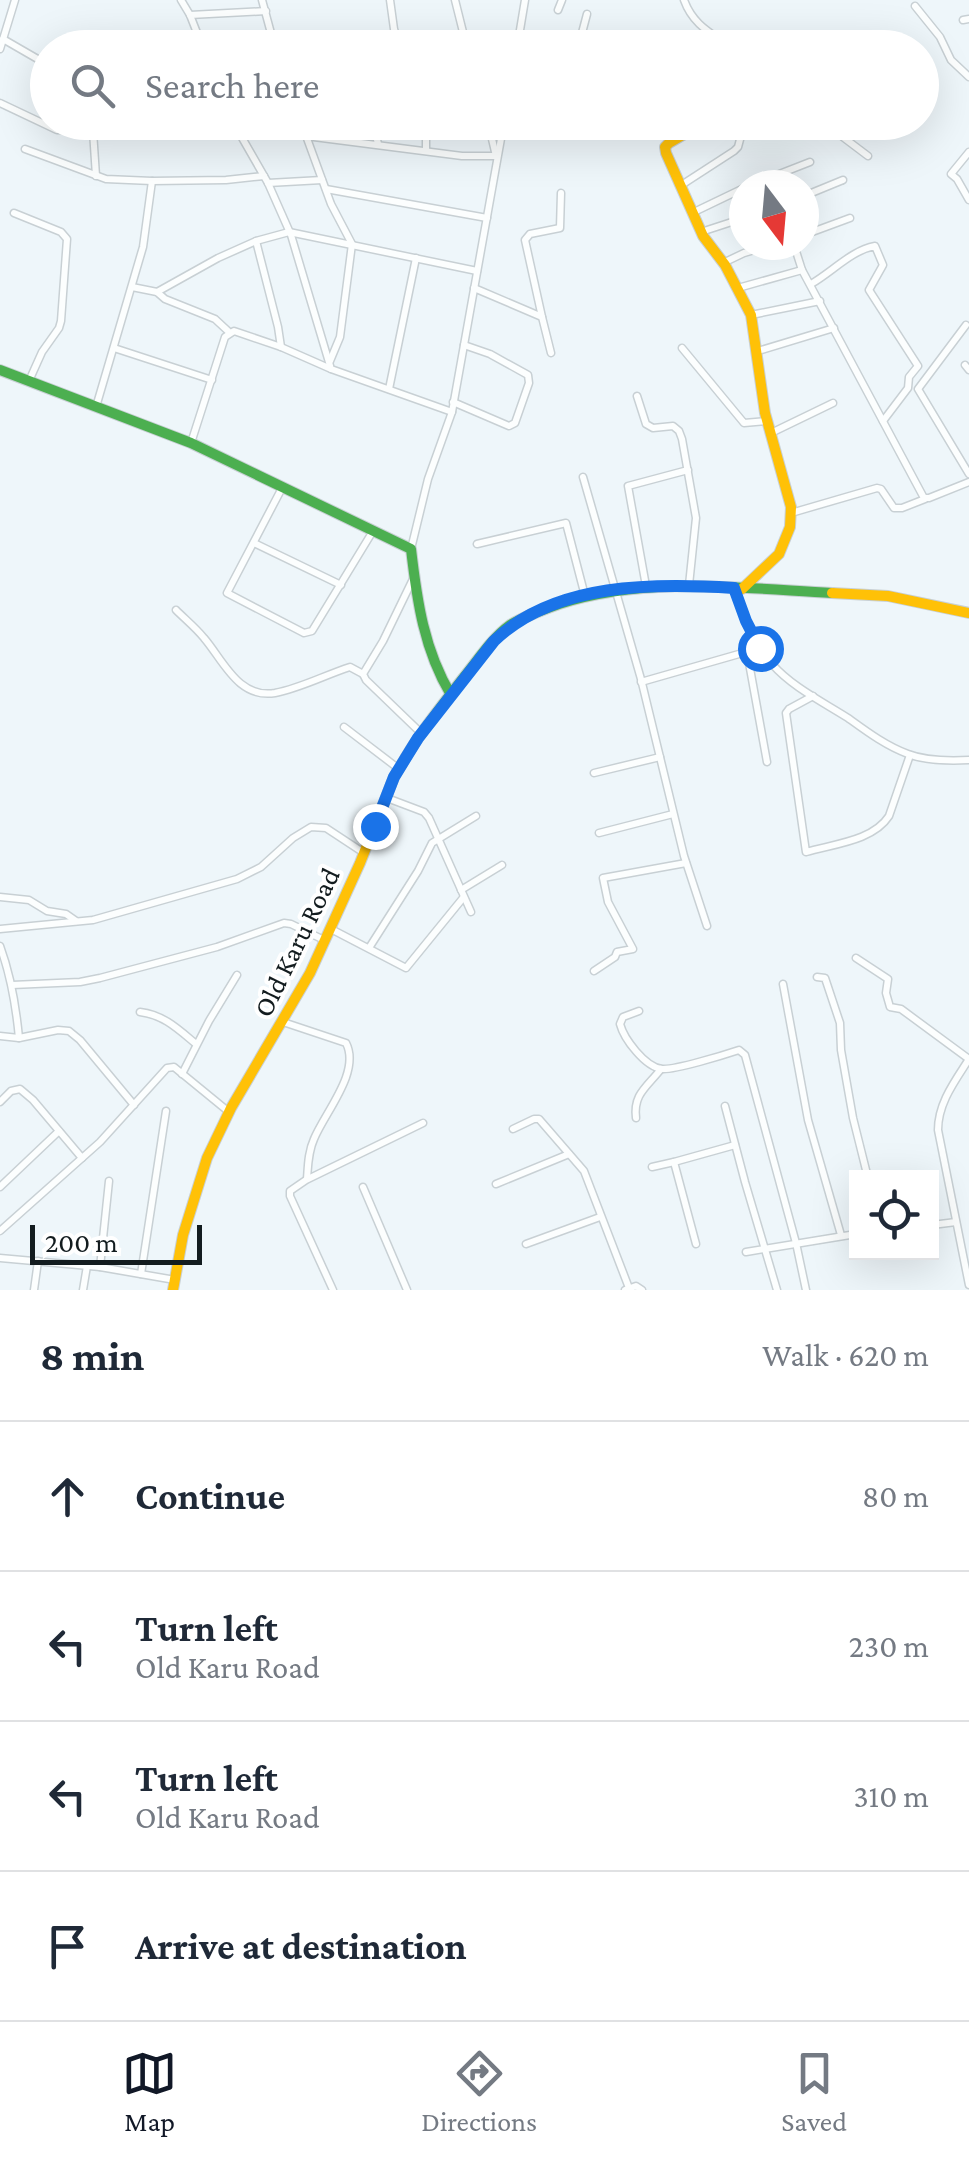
<!DOCTYPE html>
<html lang="en">
<head>
<meta charset="utf-8">
<style>
	:root { --surface:#fff; --page:#f6f6f7; --text:#1f2937; --muted:#747a83; --line:#e0e1e3; --accent:#111827 }
	body { margin:0; font-family:"Crimson Pro",serif; background:var(--page); color:var(--text) }
	.controls { position:absolute; right:30px; bottom:30px; display:grid; overflow:hidden; border-radius:0px; box-shadow:0 10px 40px #0002 }
	.controls button { width:90px; height:90px; display:grid; place-items:center; padding:0; border:0; border-bottom:2px solid var(--line); background:var(--surface); color:var(--text); font:50px sans-serif }
	.compass { position:absolute; left:729px; top:170px; width:90px; height:90px; border-radius:50%; background:var(--surface); box-shadow:0 10px 40px #0002; rotate:164deg }
	.scale { position:absolute; left:30px; bottom:25px; width:172px; box-sizing:border-box; padding-left:10px; border:5px solid #131c1f; border-top:0; font-size:28px; line-height:35px; white-space:nowrap; color:#131c1f; -webkit-text-stroke:8px #fff; paint-order:stroke }
	.stop { position:absolute; width:30px; height:30px; margin:-22px; border:8px solid #1a73e8; border-radius:50%; background:#fff }
	.stop.end { background:#1a73e8; border-color:#fff; box-shadow:0 2px 10px #0008 }
	.list { margin:0; padding:0; list-style:none }
	h2 { display:flex; justify-content:space-between; align-items:center; height:130px; margin:0; padding:0 40px; font-size:42px }
	h2 small { font-size:32px; font-weight:400; color:var(--muted) }
	.list li { display:grid; grid-template-columns:65px 1fr auto; gap:30px; align-items:center; box-sizing:border-box; height:150px; padding:0 40px; border-top:2px solid var(--line) }
	.list b { display:block; font-size:38px; white-space:nowrap }
	.list p { margin:0; font-size:32px; white-space:nowrap; color:var(--muted) }
	.list em { font-size:32px; font-style:normal; color:var(--muted) }
	.icon { flex:none; width:55px; height:55px; fill:none; stroke:currentColor; stroke-width:2; stroke-linecap:round; stroke-linejoin:round }
	.map { position:relative; flex:none; width:969px; height:1290px; overflow:hidden }
	.search { position:absolute; background:var(--surface); box-shadow:0 10px 40px #0002; left:30px; right:30px; top:30px; height:110px; display:flex; align-items:center; gap:25px; box-sizing:border-box; padding:0 35px; border-radius:55px; color:var(--muted); font-size:38px }
	.sheet { height:730px; background:var(--surface) }
	nav { display:flex; justify-content:space-around; align-items:center; box-sizing:border-box; height:140px; border-top:2px solid var(--line); background:var(--surface); font-size:28px; color:var(--muted) }
	nav a { display:grid; justify-items:center; gap:5px }
	nav .on { color:var(--accent) }
	.map>svg:first-child { display:block }
</style>
</head>
<body>
<div class="map">
<svg width="969" height="1290" viewBox="0 0 969 1290">
	<rect width="100%" height="100%" fill="#eef6fa"/>
	<g fill="none" stroke-linecap="round" stroke-linejoin="round">
		<g stroke="#c8d0d4" stroke-width="9">
			<g id="street">
				<path d="M 181,0 L 190,15 L 203,48"/>
				<path d="M 262,0 L 275,48"/>
				<path d="M 390,0 L 394,29 L 400,48"/>
				<path d="M 455,0 L 467,48"/>
				<path d="M 684,0 C 693,25 711,33 732,48"/>
				<path d="M 915,6 L 940,37 L 951,60 L 969,77"/>
				<path d="M 558,10 L 562,0"/>
				<path d="M 190,15 L 266,11"/>
				<path d="M 963,20 L 969,19"/>
				<path d="M 3,39 L 48,65"/>
				<path d="M 309,45 L 323,48"/>
				<path d="M 762,46 L 766,48"/>
				<path d="M 517,48 L 525,0"/>
				<path d="M 578,48 L 587,14"/>
				<path d="M 0,49 L 15,0"/>
				<path d="M 0,103 L 57,130 L 236,128"/>
				<path d="M 233,122 L 268,183 L 291,235 L 331,369 L 452,412"/>
				<path d="M 301,122 L 331,204 L 352,244 L 340,337 L 330,361"/>
				<path d="M 325,122 L 326,137"/>
				<path d="M 373,122 L 378,144"/>
				<path d="M 823,122 L 868,156"/>
				<path d="M 93,131 L 96,176"/>
				<path d="M 306,136 L 462,156 L 496,156 L 488,122"/>
				<path d="M 25,149 L 106,179 L 152,181 L 226,180 L 264,176"/>
				<path d="M 426,150 L 426,122"/>
				<path d="M 969,152 L 951,174 L 957,179 L 969,200"/>
				<path d="M 268,183 L 322,180"/>
				<path d="M 751,185 L 810,162"/>
				<path d="M 680,186 L 734,151 L 738,147 L 742,132 L 751,122"/>
				<path d="M 326,189 L 487,218"/>
				<path d="M 804,196 L 843,180"/>
				<path d="M 14,213 L 61,232 L 67,239 L 61,321 L 59,328 L 42,352 L 29,381"/>
				<path d="M 692,213 L 744,188"/>
				<path d="M 701,232 L 744,218"/>
				<path d="M 804,235 L 850,218"/>
				<path d="M 256,241 L 278,327 L 281,347"/>
				<path d="M 794,245 L 802,270 L 924,498 L 929,498 L 969,482"/>
				<path d="M 723,263 L 744,253 L 771,245"/>
				<path d="M 811,284 C 832,272 852,250 875,246 L 883,265 L 869,290 L 918,366 L 909,377 L 908,388 L 883,421"/>
				<path d="M 132,287 L 157,292 L 165,299 L 215,319 L 229,332"/>
				<path d="M 474,288 L 542,317 L 551,353"/>
				<path d="M 738,288 L 802,270"/>
				<path d="M 157,292 L 218,258 L 256,241 L 289,232 L 477,271"/>
				<path d="M 751,315 L 820,301"/>
				<path d="M 542,317 L 525,240 L 530,234 L 560,228 L 561,193"/>
				<path d="M 966,325 L 918,389 L 969,474"/>
				<path d="M 114,348 L 212,380"/>
				<path d="M 682,348 L 744,423 L 767,421"/>
				<path d="M 758,351 L 834,328"/>
				<path d="M 965,365 L 969,370"/>
				<path d="M 389,389 L 416,258"/>
				<path d="M 637,396 L 646,424 L 653,428 L 673,426 L 679,431 L 682,439 L 696,518 L 689,585"/>
				<path d="M 453,402 L 509,426 L 515,423 L 529,383 L 528,375 L 490,354 L 464,345"/>
				<path d="M 96,407 L 143,247 L 152,181"/>
				<path d="M 771,433 L 833,403"/>
				<path d="M 191,443 L 225,337 L 234,331 L 281,347 L 331,369"/>
				<path d="M 583,477 L 641,679 L 684,856 L 707,926"/>
				<path d="M 282,488 L 227,593 L 304,633 L 312,631 L 373,531"/>
				<path d="M 791,513 L 877,488 L 881,489 L 894,508 L 902,508 L 925,499"/>
				<path d="M 254,543 L 341,585"/>
				<path d="M 477,544 L 566,523 L 585,596"/>
				<path d="M 411,549 L 428,479 L 452,412 L 504,122"/>
				<path d="M 414,577 L 383,641 L 363,674 L 366,680 L 421,733"/>
				<path d="M 646,586 L 628,486 L 688,470"/>
				<path d="M 734,588 C 744,615 753,643 772,664 C 792,687 823,702 848,718 C 866,731 886,746 908,754 C 926,761 949,761 969,760"/>
				<path d="M 176,610 C 185,619 196,628 204,638 C 223,660 238,699 275,693 C 301,688 325,675 350,667 L 363,674"/>
				<path d="M 747,652 L 767,762"/>
				<path d="M 641,682 L 760,648"/>
				<path d="M 813,696 L 789,709 L 786,713 L 806,852 C 833,844 873,841 889,816 L 910,755"/>
				<path d="M 344,727 L 399,769"/>
				<path d="M 594,773 L 660,757"/>
				<path d="M 387,798 L 424,812 L 429,818 L 471,912"/>
				<path d="M 599,833 L 673,814"/>
				<path d="M 461,890 L 502,865"/>
				<path d="M 0,897 L 29,900 L 47,911 L 66,914 L 76,921"/>
				<path d="M 0,929 L 93,920 L 237,879 L 261,867 L 293,838 L 311,827 L 326,828 L 364,853"/>
				<path d="M 331,929 L 406,968 L 463,898"/>
				<path d="M 0,946 C 11,976 16,1006 19,1038"/>
				<path d="M 369,948 L 418,871 L 432,843 L 476,816"/>
				<path d="M 856,958 L 888,979 L 886,993 L 890,1007 L 901,1009 L 969,1059"/>
				<path d="M 594,971 L 615,957 L 617,952 L 633,949 L 608,902 L 603,878 L 686,863"/>
				<path d="M 817,977 L 825,978 L 840,1023 L 841,1050 L 853,1118 L 868,1178"/>
				<path d="M 783,984 L 808,1120 L 841,1235"/>
				<path d="M 12,985 L 80,982 L 100,978 L 217,947 L 284,923 L 291,924 L 324,940"/>
				<path d="M 639,1011 L 623,1017 L 620,1024 C 624,1039 645,1067 662,1069 C 675,1070 724,1055 739,1050 L 745,1055 L 796,1243 L 806,1290"/>
				<path d="M 140,1012 C 164,1015 178,1029 196,1044"/>
				<path d="M 283,1022 L 346,1043 C 361,1072 325,1112 314,1139 C 308,1152 308,1166 307,1179"/>
				<path d="M 0,1036 L 19,1038 L 58,1030 L 69,1031 L 80,1040 L 134,1105"/>
				<path d="M 969,1059 C 955,1081 938,1103 938,1130 L 969,1285"/>
				<path d="M 182,1074 L 209,1021 L 237,975"/>
				<path d="M 0,1102 L 11,1091 L 20,1089 L 33,1100 L 82,1158"/>
				<path d="M 725,1106 L 745,1182 L 777,1290"/>
				<path d="M 636,1118 C 633,1094 647,1087 661,1069"/>
				<path d="M 513,1129 L 534,1119 L 539,1119 L 584,1171 L 629,1288"/>
				<path d="M 652,1167 L 674,1162"/>
				<path d="M 496,1184 L 569,1154"/>
				<path d="M 0,1187 L 59,1131"/>
				<path d="M 363,1187 L 407,1290"/>
				<path d="M 932,1225 L 956,1222"/>
				<path d="M 0,1231 L 100,1142 L 167,1068 L 174,1067 L 229,1112"/>
				<path d="M 526,1244 L 600,1217"/>
				<path d="M 696,1244 L 674,1162 L 735,1145"/>
				<path d="M 746,1252 L 856,1234"/>
				<path d="M 0,1258 L 100,1267 L 175,1280"/>
				<path d="M 100,1267 L 109,1181"/>
				<path d="M 141,1274 L 166,1111"/>
				<path d="M 34,1290 L 38,1261"/>
				<path d="M 83,1290 L 87,1266"/>
				<path d="M 333,1290 L 290,1196 L 290,1191 L 306,1180 L 423,1123"/>
				<path d="M 625,1290 L 636,1286 L 642,1290"/>
			</g>
		</g>
		<g stroke="#c8d0d4" stroke-width="12">
			<g id="fast">
				<path d="M 0,370 L 191,443 L 411,549 C 417,601 424,650 451,695"/>
				<path d="M 406,757 C 423,728 444,703 464,677 C 478,660 492,638 510,625 C 525,616 542,610 559,604 C 648,576 740,588 832,593"/>
			</g>
		</g>
		<g stroke="#c8d0d4" stroke-width="12">
			<g id="slow">
				<path d="M 705,122 L 669,143 L 665,147 L 666,153 L 703,236 L 725,265 L 751,315 L 765,413 L 791,507 L 790,527 L 779,554 L 742,589"/>
				<path d="M 832,593 L 888,596 L 969,613"/>
				<path d="M 173,1290 L 183,1235 L 207,1158 L 231,1108 L 310,973 L 360,863 L 394,777 L 406,757"/>
			</g>
		</g>
		<use href="#street" stroke="#fcfefe" stroke-width="6"/>
		<use href="#fast" stroke="#4caf50" stroke-width="10"/>
		<use href="#slow" stroke="#ffc107" stroke-width="10"/>
	</g>
	<g fill="none" stroke-linecap="round" stroke-linejoin="round">
		<path stroke="#1a73e8" stroke-width="12" d="M 375,826 L 394,777 L 418,738 L 494,641 C 555,582 655,583 734,588 L 746,621 L 760,648"/>
	</g>
	<g text-anchor="middle" stroke-width="8" stroke-linejoin="round" paint-order="stroke">
		<g font-size="28" fill="#131c1f" stroke="#fff">
			<text transform="translate(296 942) rotate(-64)" y="10">Old Karu Road</text>
		</g>
	</g>
</svg>
<div class="controls">
<button><svg class="icon" aria-label="locate" viewBox="0 0 24 24"><circle cx="12" cy="12" r="6"/><path d="M12 2v4M12 18v4M2 12h4M18 12h4"/></svg></button>
</div>
<svg class="compass" viewBox="-18 -18 36 36"><path d="M0-13l5 13h-10z" fill="#e53935"/><path d="M0 13l5-13h-10z" fill="#747a83"/></svg>
<div class="scale">200 m</div>
<div class="stop" style="left:760px;top:648px"></div>
<div class="stop end" style="left:375px;top:826px"></div>
<div class="search"><svg class="icon" aria-label="search" viewBox="0 0 24 24"><circle cx="10" cy="10" r="6"/><path d="M15 15l6 6"/></svg>Search here</div>
</div>
<section class="sheet">
<h2>8 min<small>Walk · 620 m</small></h2>
<ul class="list">
<li><svg class="icon" aria-label="ahead" viewBox="0 0 24 24"><path d="M12 20V5M6 11l6-6 6 6"/></svg><div><b>Continue</b></div><em>80 m</em></li>
<li><svg class="icon" aria-label="left" viewBox="0 0 24 24"><path d="M17 20v-9H6M10 6l-5 5 5 5"/></svg><div><b>Turn left</b><p>Old Karu Road</p></div><em>230 m</em></li>
<li><svg class="icon" aria-label="left" viewBox="0 0 24 24"><path d="M17 20v-9H6M10 6l-5 5 5 5"/></svg><div><b>Turn left</b><p>Old Karu Road</p></div><em>310 m</em></li>
<li><svg class="icon" aria-label="arrive" viewBox="0 0 24 24"><path d="M6 21V4h12l-3 4 3 4H6"/></svg><div><b>Arrive at destination</b></div></li>
</ul>
</section>
<nav>
<a class="on"><svg class="icon" aria-label="map" viewBox="0 0 24 24"><path d="M3 6l6-2 6 2 6-2v14l-6 2-6-2-6 2zM9 4v14M15 6v14"/></svg>Map</a>
<a><svg class="icon" aria-label="directions" viewBox="0 0 24 24"><path d="M12 3l9 9-9 9-9-9zM9 14v-3h6M13 9l2 2-2 2"/></svg>Directions</a>
<a><svg class="icon" aria-label="saved" viewBox="0 0 24 24"><path d="M7 4h10v16l-5-4-5 4z"/></svg>Saved</a>
</nav>
</body>
</html>
